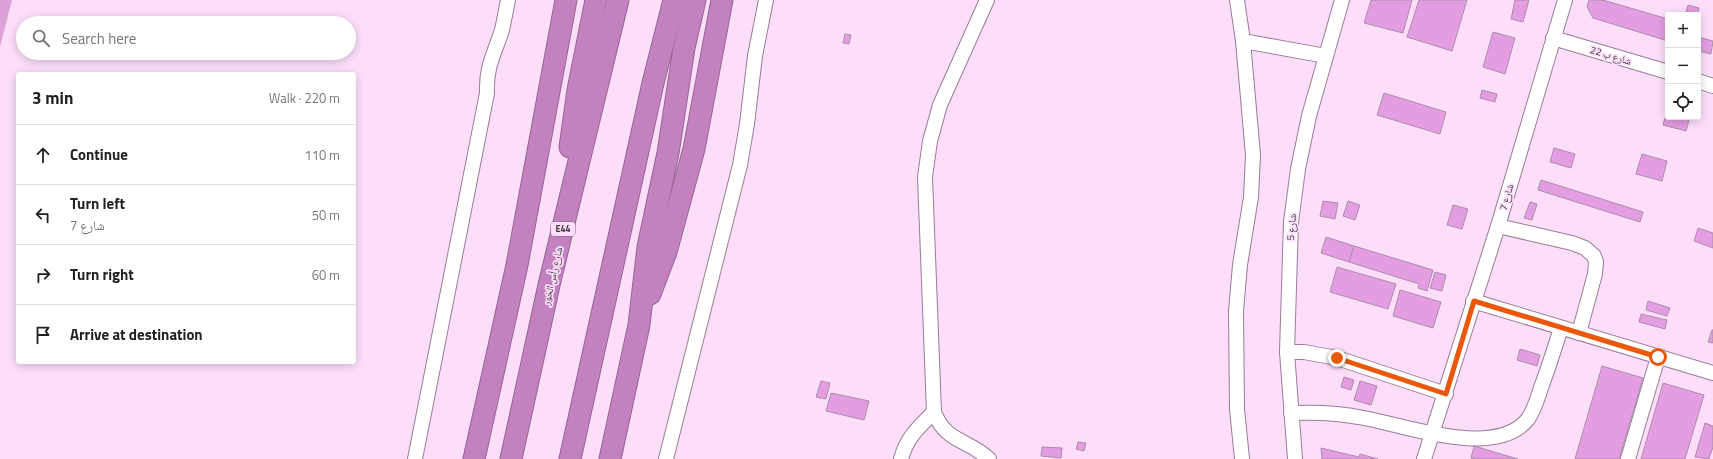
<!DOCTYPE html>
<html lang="en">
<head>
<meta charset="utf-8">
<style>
	:root { --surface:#fff; --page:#f6f6f6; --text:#222; --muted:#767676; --line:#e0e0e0 }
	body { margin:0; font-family:"Titillium Web","Noto Naskh Arabic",sans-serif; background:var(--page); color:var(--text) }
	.controls { position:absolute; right:12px; top:12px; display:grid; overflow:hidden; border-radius:4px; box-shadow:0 2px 10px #0003 }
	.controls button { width:36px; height:36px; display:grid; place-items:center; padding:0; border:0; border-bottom:1px solid var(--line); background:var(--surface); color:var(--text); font:20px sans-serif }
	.stop { position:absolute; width:12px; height:12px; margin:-9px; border:3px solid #ea580c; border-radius:50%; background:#fff }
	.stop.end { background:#ea580c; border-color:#fff; box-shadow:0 1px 4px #0008 }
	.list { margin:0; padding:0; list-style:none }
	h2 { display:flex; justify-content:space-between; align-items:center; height:52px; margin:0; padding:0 16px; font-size:17px }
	h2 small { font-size:13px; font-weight:400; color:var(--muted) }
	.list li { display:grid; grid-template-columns:26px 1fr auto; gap:12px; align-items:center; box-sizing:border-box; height:60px; padding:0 16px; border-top:1px solid var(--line) }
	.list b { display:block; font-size:15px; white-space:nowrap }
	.list p { margin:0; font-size:13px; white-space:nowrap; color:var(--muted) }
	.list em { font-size:13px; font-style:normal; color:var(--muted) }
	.icon { flex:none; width:22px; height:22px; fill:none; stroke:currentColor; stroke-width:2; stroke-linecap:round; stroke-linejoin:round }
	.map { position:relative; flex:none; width:1713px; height:459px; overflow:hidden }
	.search { position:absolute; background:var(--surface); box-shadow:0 2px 10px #0003; left:16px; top:16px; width:340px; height:44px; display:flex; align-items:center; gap:10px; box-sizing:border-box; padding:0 14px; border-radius:22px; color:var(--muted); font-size:15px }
	.panel { position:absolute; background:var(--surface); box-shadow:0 2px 10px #0003; left:16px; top:72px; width:340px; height:292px; border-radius:4px }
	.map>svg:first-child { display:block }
</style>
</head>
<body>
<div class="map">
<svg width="1713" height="459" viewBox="0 0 1713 459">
	<rect width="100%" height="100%" fill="#fcdefa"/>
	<path fill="#dca3da" d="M 0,0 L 12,0 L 0,47 Z"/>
	<g fill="#e49ce2" stroke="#ab8fa9">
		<path d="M 1371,0 L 1412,0 L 1403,33 L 1364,23 Z"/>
		<path d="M 1419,0 L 1467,0 L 1452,51 L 1407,37 Z"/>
		<path d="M 1515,0 L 1529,0 L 1523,22 L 1511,19 Z"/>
		<path d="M 1589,0 L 1603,0 L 1668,19 L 1668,41 L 1593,18 L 1587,7 Z"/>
		<path d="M 1688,5 L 1699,8 L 1697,15 L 1685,15 Z"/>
		<path d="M 1493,32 L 1515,38 L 1505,74 L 1483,67 Z"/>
		<path d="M 845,34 L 851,35 L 849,44 L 843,43 Z"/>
		<path d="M 1698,37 L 1713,41 L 1711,54 L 1698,51 Z"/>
		<path d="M 1482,90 L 1497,94 L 1495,102 L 1480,98 Z"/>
		<path d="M 1384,93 L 1446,112 L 1440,134 L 1377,115 Z"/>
		<path d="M 1668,108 L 1668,117 L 1690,117 L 1686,131 L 1663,125 Z"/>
		<path d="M 1554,148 L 1575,154 L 1571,168 L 1550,162 Z"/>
		<path d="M 1642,154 L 1667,161 L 1662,181 L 1636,174 Z"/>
		<path d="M 1541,180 L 1643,212 L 1640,222 L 1538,190 Z"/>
		<path d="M 1323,201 L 1338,203 L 1335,219 L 1320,216 Z"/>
		<path d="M 1348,201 L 1360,205 L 1355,220 L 1343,216 Z"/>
		<path d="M 1530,202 L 1537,204 L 1532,220 L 1524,218 Z"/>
		<path d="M 1453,205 L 1468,209 L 1462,229 L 1447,225 Z"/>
		<path d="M 1698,228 L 1713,233 L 1713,248 L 1694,241 Z"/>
		<path d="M 1326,237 L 1354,246 L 1349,262 L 1321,253 Z"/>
		<path d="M 1354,246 L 1433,270 L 1427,291 L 1418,288 L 1419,284 L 1349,262 Z"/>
		<path d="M 1337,267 L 1396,284 L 1388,309 L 1330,292 Z"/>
		<path d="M 1435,272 L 1446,275 L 1442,291 L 1430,288 Z"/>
		<path d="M 1400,290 L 1441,302 L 1433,328 L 1393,316 Z"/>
		<path d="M 1648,301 L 1670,308 L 1667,316 L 1646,310 Z"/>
		<path d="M 1641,314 L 1667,320 L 1665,329 L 1639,322 Z"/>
		<path d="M 1712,330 L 1713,330 L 1713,343 L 1708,342 Z"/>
		<path d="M 1520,349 L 1540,355 L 1537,366 L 1517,360 Z"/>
		<path d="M 1602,366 L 1643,378 L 1619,459 L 1575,459 Z"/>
		<path d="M 1344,377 L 1354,380 L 1351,390 L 1341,387 Z"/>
		<path d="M 821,381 L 830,383 L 826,399 L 816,397 Z"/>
		<path d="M 1360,381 L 1377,386 L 1371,405 L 1354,400 Z"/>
		<path d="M 1663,383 L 1704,395 L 1685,459 L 1641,459 Z"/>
		<path d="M 831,393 L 869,401 L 864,420 L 826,411 Z"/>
		<path d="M 1705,423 L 1713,426 L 1713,447 L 1709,459 L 1695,457 Z"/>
		<path d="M 1078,442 L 1086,443 L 1084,451 L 1076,449 Z"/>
		<path d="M 1474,446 L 1518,459 L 1476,459 L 1471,458 Z"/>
		<path d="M 1042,447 L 1062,448 L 1061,458 L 1041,456 Z"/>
		<path d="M 1321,448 L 1359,457 L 1360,454 L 1378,459 L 1322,459 Z"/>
	</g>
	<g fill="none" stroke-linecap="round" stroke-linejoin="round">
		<g stroke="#987d96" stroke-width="16">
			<g id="minor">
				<path d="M 987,0 L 940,105 L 930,141 L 925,177 L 934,412 C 946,443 968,439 989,459"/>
				<path d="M 1237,0 L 1243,41 L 1253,155 L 1251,197 L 1240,265 L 1236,311 L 1237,409 L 1242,459"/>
				<path d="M 1553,38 L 1668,72"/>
				<path d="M 1243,41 L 1326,56"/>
				<path d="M 1698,81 L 1713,86"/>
				<path d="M 1498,226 L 1572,243 L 1585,248 L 1594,256 L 1596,262 L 1595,274 L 1579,333"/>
				<path d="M 1473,301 L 1713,373"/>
				<path d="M 1287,352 L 1304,352 L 1337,358 L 1446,394"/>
				<path d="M 1291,413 C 1316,412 1340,413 1364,418 C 1407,426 1496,459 1528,419 C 1535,409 1538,396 1542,385 C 1549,366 1555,347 1561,328"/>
				<path d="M 415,459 L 487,93 C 486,66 494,55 502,30 C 504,21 506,10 508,0"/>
				<path d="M 666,459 L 740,165 L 747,124 L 755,56 L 766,0"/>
				<path d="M 901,459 C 907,437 918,428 934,412"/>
				<path d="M 1295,459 L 1287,352 L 1291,222 L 1298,169 L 1309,116 L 1342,0"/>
				<path d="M 1424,459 L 1498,226 L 1565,0"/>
				<path d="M 1628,459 L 1658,357"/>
			</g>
		</g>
		<g stroke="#966794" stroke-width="23">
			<g id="highway">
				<path d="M 570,147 L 578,90 L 596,0"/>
				<path d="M 650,294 L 666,252 L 694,149 L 722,0"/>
				<path d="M 474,459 L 517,265 L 566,0"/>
				<path d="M 511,459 L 549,285 L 618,0"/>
				<path d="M 570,459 L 653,83 L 674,0"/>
				<path d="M 610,459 L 639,325 L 648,247 L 668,153 L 684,48 L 695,0"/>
			</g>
		</g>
		<use href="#minor" stroke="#fff" stroke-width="14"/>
		<use href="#highway" stroke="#c381c0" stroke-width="21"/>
	</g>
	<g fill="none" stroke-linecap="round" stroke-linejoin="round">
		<path stroke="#ea580c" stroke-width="5" d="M 1337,358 L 1446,394 L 1474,301 L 1658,357"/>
	</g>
	<g text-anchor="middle" stroke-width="3.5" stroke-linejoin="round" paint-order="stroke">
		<rect fill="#fcdefa" stroke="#7a6878" stroke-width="1" x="551" y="222" width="24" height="14" rx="3"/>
		<g font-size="9" font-weight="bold" fill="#423641">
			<text x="563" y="232">E44</text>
		</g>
		<g font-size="10" fill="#423641" stroke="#fcdefa">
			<text transform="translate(1611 55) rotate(17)" y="4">شارع ب 22</text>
			<text transform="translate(1506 197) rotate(-74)" y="4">شارع 7</text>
			<text transform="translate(1291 227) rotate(-85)" y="4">شارع 5</text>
			<text transform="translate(552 276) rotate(-77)" y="4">شارع رأس الخور</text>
		</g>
	</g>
</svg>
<div class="controls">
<button>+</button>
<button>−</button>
<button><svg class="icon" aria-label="locate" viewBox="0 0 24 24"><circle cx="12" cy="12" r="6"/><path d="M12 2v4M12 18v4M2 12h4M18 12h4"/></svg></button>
</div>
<div class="stop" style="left:1658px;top:357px"></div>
<div class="stop end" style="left:1337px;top:358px"></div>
<div class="search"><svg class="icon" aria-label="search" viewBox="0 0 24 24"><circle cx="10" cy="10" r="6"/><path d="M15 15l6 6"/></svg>Search here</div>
<section class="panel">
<h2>3 min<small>Walk · 220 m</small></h2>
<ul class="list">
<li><svg class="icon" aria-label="ahead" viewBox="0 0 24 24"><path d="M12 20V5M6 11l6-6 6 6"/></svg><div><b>Continue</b></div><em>110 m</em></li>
<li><svg class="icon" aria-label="left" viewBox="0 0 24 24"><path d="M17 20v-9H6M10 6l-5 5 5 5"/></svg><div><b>Turn left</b><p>شارع 7</p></div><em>50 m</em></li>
<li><svg class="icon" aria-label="right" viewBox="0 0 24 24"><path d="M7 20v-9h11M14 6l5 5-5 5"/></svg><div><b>Turn right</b></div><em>60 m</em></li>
<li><svg class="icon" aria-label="arrive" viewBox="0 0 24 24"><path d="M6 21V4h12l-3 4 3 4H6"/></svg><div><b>Arrive at destination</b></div></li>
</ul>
</section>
</div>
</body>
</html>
